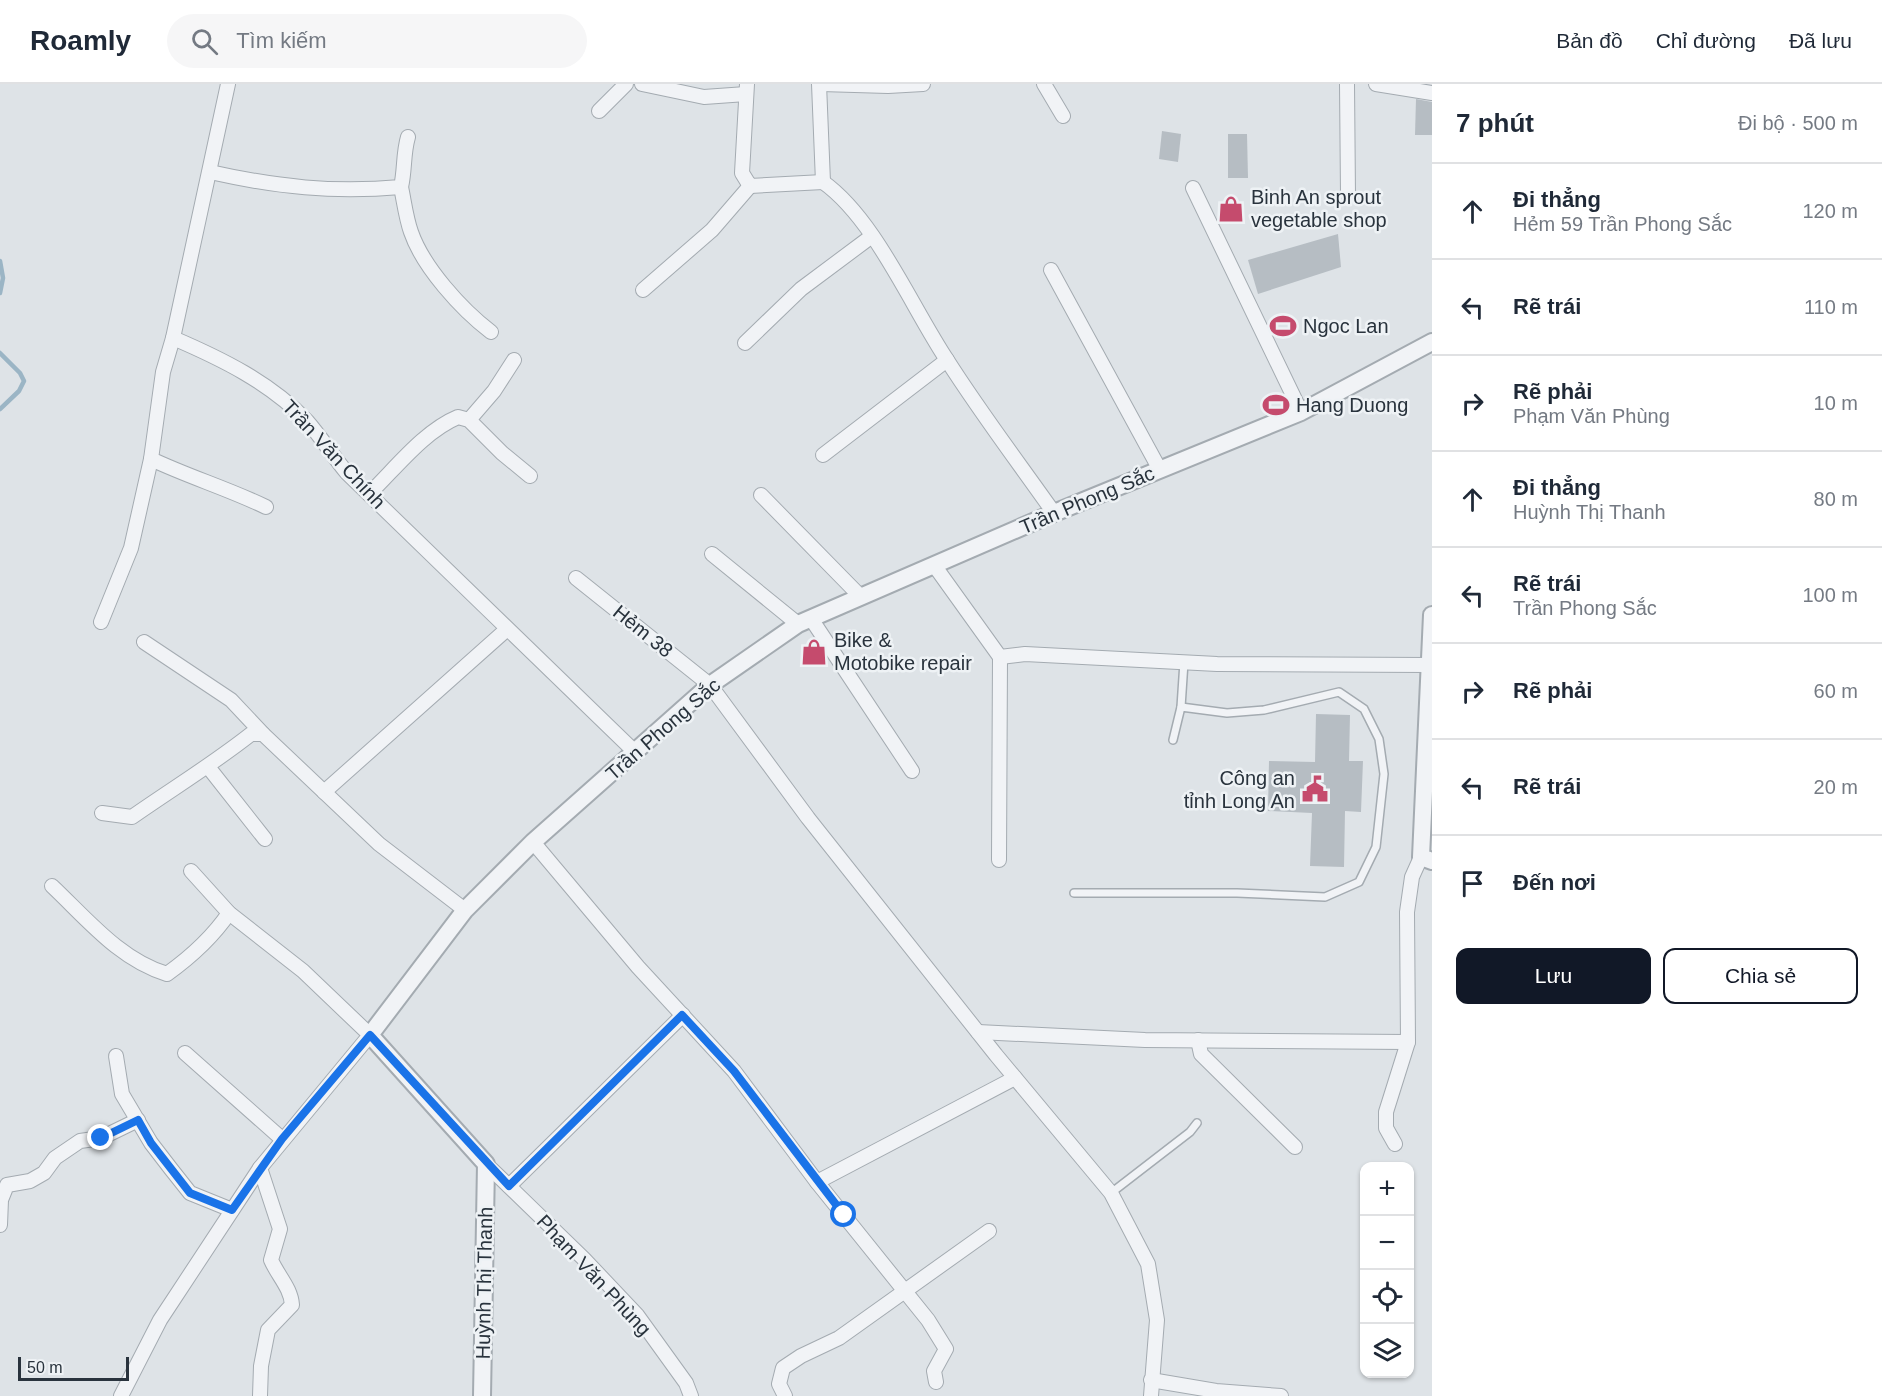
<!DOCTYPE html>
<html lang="vi">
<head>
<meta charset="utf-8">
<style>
	:root { --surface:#fff; --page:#f6f6f7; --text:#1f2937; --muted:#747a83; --line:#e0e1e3; --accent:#111827 }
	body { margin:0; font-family:Arial,sans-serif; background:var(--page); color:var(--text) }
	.controls { position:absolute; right:18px; bottom:18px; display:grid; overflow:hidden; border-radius:12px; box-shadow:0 2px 4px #0004 }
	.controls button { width:54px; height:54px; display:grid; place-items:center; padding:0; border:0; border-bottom:2px solid var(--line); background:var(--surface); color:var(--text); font:30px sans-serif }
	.scale { position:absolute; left:18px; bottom:15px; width:111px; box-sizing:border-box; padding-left:6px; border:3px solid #29333d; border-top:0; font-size:16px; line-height:21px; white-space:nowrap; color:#29333d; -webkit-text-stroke:4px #eef2f5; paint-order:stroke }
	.stop { position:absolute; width:18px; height:18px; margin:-14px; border:4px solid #1a73e8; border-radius:50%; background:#fff }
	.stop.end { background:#1a73e8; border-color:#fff; box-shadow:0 2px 6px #0008 }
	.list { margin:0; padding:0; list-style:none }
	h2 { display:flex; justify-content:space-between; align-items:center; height:78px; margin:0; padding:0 24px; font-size:26px }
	h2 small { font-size:20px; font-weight:400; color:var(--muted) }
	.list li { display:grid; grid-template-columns:39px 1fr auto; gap:18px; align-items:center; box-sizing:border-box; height:96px; padding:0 24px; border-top:2px solid var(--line) }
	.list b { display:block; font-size:22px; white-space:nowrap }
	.list p { margin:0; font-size:20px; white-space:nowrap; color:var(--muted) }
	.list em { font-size:20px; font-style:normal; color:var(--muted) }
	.actions { display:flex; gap:12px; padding:18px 24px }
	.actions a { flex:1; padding:14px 0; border:2px solid var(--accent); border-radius:12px; text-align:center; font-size:21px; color:var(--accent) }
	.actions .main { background:var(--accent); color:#fff }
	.icon { flex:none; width:33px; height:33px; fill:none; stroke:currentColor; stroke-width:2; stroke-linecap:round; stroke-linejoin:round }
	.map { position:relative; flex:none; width:1432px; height:1312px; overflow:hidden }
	header { display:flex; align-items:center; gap:36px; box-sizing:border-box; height:84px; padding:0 30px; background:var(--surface); border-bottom:2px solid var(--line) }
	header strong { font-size:28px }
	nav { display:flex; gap:33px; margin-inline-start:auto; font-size:21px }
	.search { width:420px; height:54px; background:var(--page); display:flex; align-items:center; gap:15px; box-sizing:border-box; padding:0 21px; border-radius:33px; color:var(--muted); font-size:22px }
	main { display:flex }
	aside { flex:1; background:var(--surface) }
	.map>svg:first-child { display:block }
</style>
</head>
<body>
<header>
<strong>Roamly</strong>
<div class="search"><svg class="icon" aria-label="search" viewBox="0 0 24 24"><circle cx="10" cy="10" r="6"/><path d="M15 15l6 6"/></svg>Tìm kiếm</div>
<nav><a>Bản đồ</a><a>Chỉ đường</a><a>Đã lưu</a></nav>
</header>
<main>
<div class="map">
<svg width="1432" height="1312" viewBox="0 0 1432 1312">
	<rect width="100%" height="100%" fill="#dee3e7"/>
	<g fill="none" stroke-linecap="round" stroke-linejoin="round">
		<g stroke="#9bb5c5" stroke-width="4.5">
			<path d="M 0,177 L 3,194 L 0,209"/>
			<path d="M 0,269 L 20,289 L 24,297 L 19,307 L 0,325"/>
		</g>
	</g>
	<g fill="#b6bdc3">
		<path d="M 1416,15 L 1432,18 L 1432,51 L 1415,51 Z"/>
		<path d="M 1162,47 L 1181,50 L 1178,78 L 1159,75 Z"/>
		<path d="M 1228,50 L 1247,50 L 1248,94 L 1228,94 Z"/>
		<path d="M 1338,150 L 1341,183 L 1258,210 L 1248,176 Z"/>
		<path d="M 1316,630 L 1350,631 L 1349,677 L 1363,677 L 1361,728 L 1345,727 L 1344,783 L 1310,782 L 1312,729 L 1268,727 L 1269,677 L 1315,678 Z"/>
	</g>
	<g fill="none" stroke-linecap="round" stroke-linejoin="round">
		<g stroke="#a4abb1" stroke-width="10">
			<g id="service">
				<path d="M 1181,623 L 1184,578"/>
				<path d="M 1074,809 L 1237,809 L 1325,813 L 1359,798 L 1376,763 L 1384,690 L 1379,655 L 1364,625 L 1339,608 L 1264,626 L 1227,629 L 1181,623 L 1173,656"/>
				<path d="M 1111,1109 L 1190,1048 L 1197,1039"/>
			</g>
		</g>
		<g stroke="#a4abb1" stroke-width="16">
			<g id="minor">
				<path d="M 228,0 L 173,254 C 222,275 269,298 307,337 C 321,353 333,372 347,389 L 636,669"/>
				<path d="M 642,0 L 704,13 L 746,10"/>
				<path d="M 747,0 L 742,89 L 750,102 L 823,98"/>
				<path d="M 819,0 L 823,98"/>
				<path d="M 821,0 L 888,2 L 923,0"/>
				<path d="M 1044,0 L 1063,32"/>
				<path d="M 1347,0 L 1348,111"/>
				<path d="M 1376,0 L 1432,9"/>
				<path d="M 599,27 L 626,0"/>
				<path d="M 210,88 C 277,103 333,109 401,103 C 405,86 403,70 408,53"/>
				<path d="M 823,98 C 875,135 911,222 947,276 C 980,328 1018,378 1054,429"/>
				<path d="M 401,103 C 404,117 406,134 411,148 C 423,183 461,225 491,248"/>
				<path d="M 1193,104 L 1301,328"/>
				<path d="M 1051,186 L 1160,386"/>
				<path d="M 643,206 L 712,146 L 750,102"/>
				<path d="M 173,254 L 163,288 L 151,375 C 189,393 229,405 266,423"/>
				<path d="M 745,259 L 801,205 L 872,152"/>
				<path d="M 469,336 L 494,307 L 514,276"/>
				<path d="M 823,371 L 947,276"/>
				<path d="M 369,410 C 395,385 424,347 458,333 L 469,336 L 502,369 L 530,392"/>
				<path d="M 761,411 L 861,513"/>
				<path d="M 712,470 L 798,540"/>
				<path d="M 934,481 L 1000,573 L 1025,570 L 1217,580 L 1428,581"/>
				<path d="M 576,494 L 710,601 L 808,734 L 996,971 L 1111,1109 L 1148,1180 L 1157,1236 L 1151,1312"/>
				<path d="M 812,536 L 912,687"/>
				<path d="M 101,538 L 131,464 L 151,375"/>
				<path d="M 144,558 L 231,616 L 263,650"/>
				<path d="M 209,684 L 265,755"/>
				<path d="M 324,708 L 506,546"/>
				<path d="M 102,729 L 132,733 C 172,705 213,680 251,650 L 263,650 L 379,760 L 465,826"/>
				<path d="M 533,758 L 638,883 L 734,987 L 817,1098 L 928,1236 L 946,1265 L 934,1287 L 936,1298"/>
				<path d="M 999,776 L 1000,573"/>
				<path d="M 52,802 C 87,835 120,876 167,890 C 192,872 212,854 229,829"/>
				<path d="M 978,948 L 1145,956 L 1408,958"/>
				<path d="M 1198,956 L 1201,970 L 1295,1063"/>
				<path d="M 185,969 L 282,1055"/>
				<path d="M 116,972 L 122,1010 L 151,1059 L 171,1085 L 190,1109 L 232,1126"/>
				<path d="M 1395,1060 L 1386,1044 L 1386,1028 L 1408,958 L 1407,828 L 1412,793 L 1421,773"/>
				<path d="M 486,1080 L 584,1175 L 637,1231 L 686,1299 L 691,1312"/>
				<path d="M 260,1084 L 280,1145 L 271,1176 C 278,1192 291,1204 292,1221 L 268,1246 L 261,1282 L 260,1312"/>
				<path d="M 817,1098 L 1015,994"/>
				<path d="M 509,1102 L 683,931"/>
				<path d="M 0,1141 L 1,1116 L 7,1101 L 30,1097 L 44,1089 L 55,1074 L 80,1057 L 101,1054 L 138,1036"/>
				<path d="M 1151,1296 L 1216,1307 L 1281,1312"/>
				<path d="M 121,1312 L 160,1236 L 260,1084 L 370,951 L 303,887 L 229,829 L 191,787"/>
				<path d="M 785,1312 L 779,1300 L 783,1284 L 801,1272 L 839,1254 L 989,1147"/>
			</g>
		</g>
		<g stroke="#a4abb1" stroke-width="20">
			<g id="tertiary">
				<path d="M 1432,531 L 1421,773 L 1432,777"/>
				<path d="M 482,1312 L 486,1080 L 370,951 L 465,826 L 533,758 L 710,601 L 798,540 L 1054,429 L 1301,328 L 1432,258"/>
			</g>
		</g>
		<use href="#service" stroke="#f1f3f6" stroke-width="7"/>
		<use href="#minor" stroke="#f1f3f6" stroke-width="14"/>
		<use href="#tertiary" stroke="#f1f3f6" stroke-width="16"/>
	</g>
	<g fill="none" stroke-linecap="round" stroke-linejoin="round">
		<path stroke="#1a73e8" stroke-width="8" d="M 101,1054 L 138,1036 L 151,1059 L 190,1109 L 232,1126 L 282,1055 L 370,951 L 509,1102 L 682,931 L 734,987 L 844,1131"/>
	</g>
	<defs>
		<g id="shop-bare" transform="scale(2.07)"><path d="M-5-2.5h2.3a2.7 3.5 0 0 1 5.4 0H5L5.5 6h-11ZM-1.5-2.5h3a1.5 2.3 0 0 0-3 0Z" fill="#c54b6d" stroke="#eef2f5" stroke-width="2.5" paint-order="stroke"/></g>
		<g id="stadium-bare" transform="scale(2.07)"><path d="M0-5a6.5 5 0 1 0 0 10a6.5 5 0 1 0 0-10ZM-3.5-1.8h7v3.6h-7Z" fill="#c54b6d" stroke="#eef2f5" stroke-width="2.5" paint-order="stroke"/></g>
		<g id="civic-bare" transform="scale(2.07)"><path d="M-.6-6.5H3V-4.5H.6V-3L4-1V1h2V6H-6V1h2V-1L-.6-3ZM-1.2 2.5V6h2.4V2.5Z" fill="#c54b6d" stroke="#eef2f5" stroke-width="2.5" paint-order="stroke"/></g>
	</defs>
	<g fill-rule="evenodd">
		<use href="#shop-bare" x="1231" y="125"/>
		<use href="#stadium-bare" x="1283" y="242"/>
		<use href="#stadium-bare" x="1276" y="321"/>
		<use href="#shop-bare" x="814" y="568"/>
		<use href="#civic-bare" x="1315" y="705"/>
	</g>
	<g text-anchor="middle" stroke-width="5" stroke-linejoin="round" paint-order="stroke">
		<g font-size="20" fill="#29333d" stroke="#eef2f5" text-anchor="start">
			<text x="1251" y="120">Binh An sprout<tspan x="1251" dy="23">vegetable shop</tspan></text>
			<text x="1303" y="249">Ngoc Lan</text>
			<text x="1296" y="328">Hang Duong</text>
			<text x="834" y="563">Bike &amp;<tspan x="834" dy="23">Motobike repair</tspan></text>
			<text x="1295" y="701" text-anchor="end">Công an<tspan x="1295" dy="23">tỉnh Long An</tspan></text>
		</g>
		<g font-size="20" fill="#29333d" stroke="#eef2f5">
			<text transform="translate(334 370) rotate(47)" y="7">Trần Văn Chính</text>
			<text transform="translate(1087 416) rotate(-23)" y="7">Trần Phong Sắc</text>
			<text transform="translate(643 547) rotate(39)" y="7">Hẻm 38</text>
			<text transform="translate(663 645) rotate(-41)" y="7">Trần Phong Sắc</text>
			<text transform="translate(594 1191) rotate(47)" y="7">Phạm Văn Phùng</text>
			<text transform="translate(484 1199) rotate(-89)" y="7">Huỳnh Thị Thanh</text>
		</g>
	</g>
</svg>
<div class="controls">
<button>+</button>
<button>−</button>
<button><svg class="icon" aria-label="locate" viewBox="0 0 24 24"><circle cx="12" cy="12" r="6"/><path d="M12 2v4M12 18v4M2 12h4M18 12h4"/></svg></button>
<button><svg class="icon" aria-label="layers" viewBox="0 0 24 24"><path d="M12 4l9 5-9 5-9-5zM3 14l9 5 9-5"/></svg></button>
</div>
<div class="scale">50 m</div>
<div class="stop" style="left:844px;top:1131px"></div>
<div class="stop end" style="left:101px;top:1054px"></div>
</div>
<aside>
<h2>7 phút<small>Đi bộ · 500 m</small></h2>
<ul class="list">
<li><svg class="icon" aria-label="ahead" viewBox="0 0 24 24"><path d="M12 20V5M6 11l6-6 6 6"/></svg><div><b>Đi thẳng</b><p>Hẻm 59 Trần Phong Sắc</p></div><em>120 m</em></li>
<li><svg class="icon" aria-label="left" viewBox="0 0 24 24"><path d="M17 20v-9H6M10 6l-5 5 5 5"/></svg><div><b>Rẽ trái</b></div><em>110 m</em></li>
<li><svg class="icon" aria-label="right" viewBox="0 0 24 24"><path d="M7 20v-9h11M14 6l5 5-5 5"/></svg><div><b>Rẽ phải</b><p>Phạm Văn Phùng</p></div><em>10 m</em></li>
<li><svg class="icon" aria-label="ahead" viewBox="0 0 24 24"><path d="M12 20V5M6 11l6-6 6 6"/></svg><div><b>Đi thẳng</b><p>Huỳnh Thị Thanh</p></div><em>80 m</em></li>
<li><svg class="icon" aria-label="left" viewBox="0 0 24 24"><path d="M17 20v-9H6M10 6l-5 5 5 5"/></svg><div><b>Rẽ trái</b><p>Trần Phong Sắc</p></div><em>100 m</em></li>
<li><svg class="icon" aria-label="right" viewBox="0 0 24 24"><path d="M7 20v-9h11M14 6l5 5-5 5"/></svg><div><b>Rẽ phải</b></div><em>60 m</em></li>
<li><svg class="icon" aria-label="left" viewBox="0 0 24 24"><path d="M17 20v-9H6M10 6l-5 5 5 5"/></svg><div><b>Rẽ trái</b></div><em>20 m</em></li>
<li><svg class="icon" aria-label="arrive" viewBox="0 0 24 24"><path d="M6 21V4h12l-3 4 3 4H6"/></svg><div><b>Đến nơi</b></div></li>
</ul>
<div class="actions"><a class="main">Lưu</a><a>Chia sẻ</a></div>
</aside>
</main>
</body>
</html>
